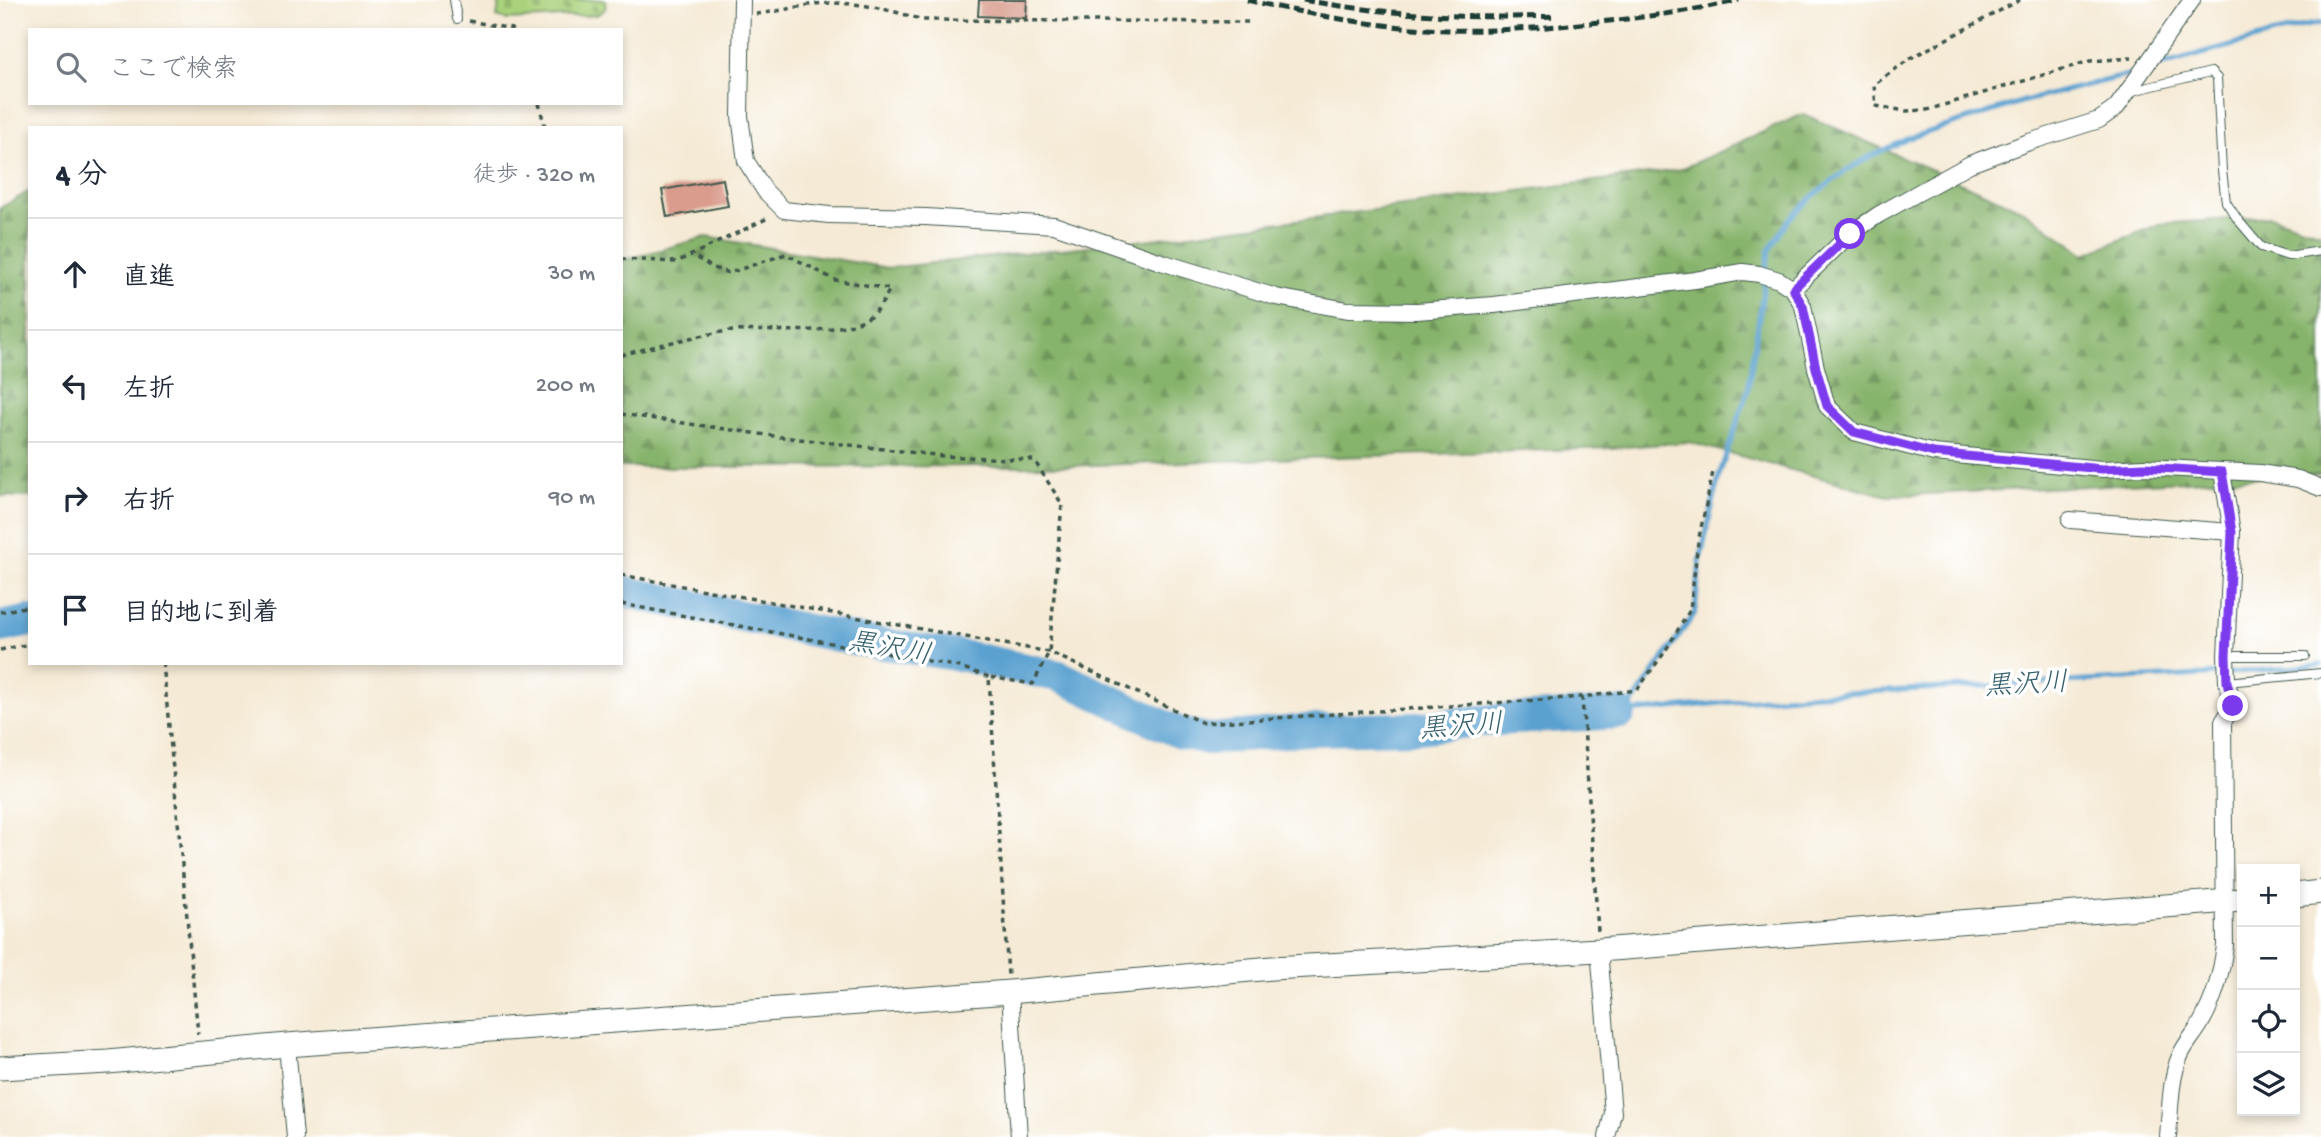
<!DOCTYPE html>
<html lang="ja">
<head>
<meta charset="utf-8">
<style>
	:root { --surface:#fff; --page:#f2f2f3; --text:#1f2937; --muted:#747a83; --line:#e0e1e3 }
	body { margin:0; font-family:"Gochi Hand","Klee One",sans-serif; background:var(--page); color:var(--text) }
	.controls { position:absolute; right:21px; bottom:21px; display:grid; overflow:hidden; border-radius:0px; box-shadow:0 4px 10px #0003 }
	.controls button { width:63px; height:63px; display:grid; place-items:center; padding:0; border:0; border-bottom:2px solid var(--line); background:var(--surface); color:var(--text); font:35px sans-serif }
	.stop { position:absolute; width:21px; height:21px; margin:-16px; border:5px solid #7c3aed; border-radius:50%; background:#fff }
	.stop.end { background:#7c3aed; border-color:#fff; box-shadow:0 2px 7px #0008 }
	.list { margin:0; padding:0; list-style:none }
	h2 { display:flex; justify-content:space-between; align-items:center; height:91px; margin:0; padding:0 28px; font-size:30px }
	h2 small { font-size:23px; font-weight:400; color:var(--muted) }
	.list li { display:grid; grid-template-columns:46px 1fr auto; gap:21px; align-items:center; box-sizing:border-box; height:112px; padding:0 28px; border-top:2px solid var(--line) }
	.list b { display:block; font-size:26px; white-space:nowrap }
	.list em { font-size:23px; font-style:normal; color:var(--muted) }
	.icon { flex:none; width:38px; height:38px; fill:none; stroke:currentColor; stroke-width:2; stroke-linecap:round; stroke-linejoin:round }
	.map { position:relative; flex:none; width:2321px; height:1137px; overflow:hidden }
	.search { position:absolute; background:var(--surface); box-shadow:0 4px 10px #0003; left:28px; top:28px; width:595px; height:77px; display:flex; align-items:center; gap:18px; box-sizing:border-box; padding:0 24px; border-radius:0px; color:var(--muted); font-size:26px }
	.panel { position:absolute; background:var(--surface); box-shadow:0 4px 10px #0003; left:28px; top:126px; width:595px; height:539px; border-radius:0px }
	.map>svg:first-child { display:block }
</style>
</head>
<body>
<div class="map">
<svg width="2321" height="1137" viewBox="0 0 2321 1137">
	<defs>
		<pattern id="forest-firs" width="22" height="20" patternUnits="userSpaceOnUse" patternTransform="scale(1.75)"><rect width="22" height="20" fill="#87b46c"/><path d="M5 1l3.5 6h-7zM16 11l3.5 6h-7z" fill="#6e945a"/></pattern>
		<pattern id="cemetery-stones" width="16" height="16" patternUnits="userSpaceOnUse" patternTransform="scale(1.75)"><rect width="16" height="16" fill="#aad27d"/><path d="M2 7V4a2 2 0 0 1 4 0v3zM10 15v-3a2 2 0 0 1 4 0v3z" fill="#92b56d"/></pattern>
	</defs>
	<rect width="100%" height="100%" fill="#fff"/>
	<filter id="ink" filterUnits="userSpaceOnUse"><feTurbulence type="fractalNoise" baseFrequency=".0143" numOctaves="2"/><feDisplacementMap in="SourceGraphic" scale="14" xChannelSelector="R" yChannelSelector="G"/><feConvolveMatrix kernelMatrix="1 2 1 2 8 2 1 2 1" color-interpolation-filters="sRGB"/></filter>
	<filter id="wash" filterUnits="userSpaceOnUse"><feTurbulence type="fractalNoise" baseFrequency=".00686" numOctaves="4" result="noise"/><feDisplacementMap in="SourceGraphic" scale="28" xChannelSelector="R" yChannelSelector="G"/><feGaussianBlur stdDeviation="1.57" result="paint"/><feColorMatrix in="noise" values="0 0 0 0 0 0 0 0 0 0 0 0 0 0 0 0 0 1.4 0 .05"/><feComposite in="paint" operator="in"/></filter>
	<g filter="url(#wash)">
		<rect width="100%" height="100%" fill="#f5ead5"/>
		<g fill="url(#forest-firs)" stroke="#537850" stroke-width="2">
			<path d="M 1803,114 L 2021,209 L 2085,254 L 2160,224 L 2270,216 L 2321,233 L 2321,474 L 1888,496 L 1688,442 L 1611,448 L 1065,466 L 621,467 L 621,261 L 706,237 L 888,268 L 1145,240 L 1679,170 Z"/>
			<path d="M 30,191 L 30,497 L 0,496 L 0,208 Z"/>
		</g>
		<path fill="url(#cemetery-stones)" stroke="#648858" stroke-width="2" d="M 500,0 L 606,0 L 605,9 L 597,15 L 506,20 L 497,17 Z"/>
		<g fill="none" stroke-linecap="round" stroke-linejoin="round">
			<g stroke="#5aa1d0" stroke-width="5">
				<path d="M 2148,69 L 2299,27 L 2321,23"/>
				<path d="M 1620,713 L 1634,701 L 1695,613 L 1700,561 L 1719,476 L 1748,390 L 1769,251 L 1789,219 L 1813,196 L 1844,172 L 1871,156 L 1910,138 L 2024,101 L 2136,73"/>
				<path d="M 1620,713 L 1804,695 L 2205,675 L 2321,665"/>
			</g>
			<g stroke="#5aa1d0" stroke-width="32">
				<path d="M 621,591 L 856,640 L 968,657 L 1059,676 L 1180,733 L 1209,739 L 1307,730 L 1417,728 L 1477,721 L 1620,713"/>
				<path d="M 0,627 L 30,621"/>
			</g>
		</g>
		<g id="blocks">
			<g fill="#d99c8d">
				<path d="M 979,0 L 1027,0 L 1026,18 L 978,16 Z"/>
				<path d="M 723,179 L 728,206 L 667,217 L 662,190 Z"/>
			</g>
		</g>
	</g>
	<g filter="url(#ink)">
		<use href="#blocks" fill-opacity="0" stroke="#3f574c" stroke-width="2"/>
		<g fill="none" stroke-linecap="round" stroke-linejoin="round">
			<g stroke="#3f574c" stroke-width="10">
				<g id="lane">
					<path d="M 454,0 L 457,19"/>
					<path d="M 2132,91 L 2211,72 L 2217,78 L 2222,171 L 2226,202 L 2238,220 L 2261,247 L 2288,256 L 2321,251"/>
					<path d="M 2226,656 L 2305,656"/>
					<path d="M 2227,682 L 2321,673"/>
				</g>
			</g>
			<g stroke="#3f574c" stroke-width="18">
				<g id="street">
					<path d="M 742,0 L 740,116 L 746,161 L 765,191 L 784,210 L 829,215 L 926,217 L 1054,225 L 1158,261 L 1276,297 L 1348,310 L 1417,311 L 1494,305 L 1695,280 L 1743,272 L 1759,274 L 1779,280 L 1793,289 L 1803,306 L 1816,368 L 1827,406 L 1854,432 L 1934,453 L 2102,469 L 2144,467 L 2260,473 L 2298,479 L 2321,488"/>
					<path d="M 1793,289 L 1850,234 L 1878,215 L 1970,164 L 2029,142 L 2099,120 L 2116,108 L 2192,0"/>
					<path d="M 2070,520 L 2232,532"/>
					<path d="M 1599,950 L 1613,1113 L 1607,1137"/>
					<path d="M 1010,992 L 1019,1137"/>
					<path d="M 287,1045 L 295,1137"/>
					<path d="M 2168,1137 C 2170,1113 2170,1078 2180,1056 C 2185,1044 2195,1034 2201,1023 C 2215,998 2221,974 2225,946 L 2223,722 L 2233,706 L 2227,682 L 2226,656 L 2232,532 L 2222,472"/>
				</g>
			</g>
			<g stroke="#3f574c" stroke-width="25">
				<g id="secondary">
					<path d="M 2295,895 L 2321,892"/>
					<path d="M 0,1068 L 108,1062 L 287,1045 L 1010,992 L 1272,968 L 1599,950 L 2242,900"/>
				</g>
			</g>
			<g stroke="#3f574c" stroke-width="3.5" stroke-dasharray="5 5" stroke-linecap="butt">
				<path d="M 2020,0 L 1909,59 L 1874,85 L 1876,106 L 1906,111 L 1927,110 L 2090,61 L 2132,58"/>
				<path d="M 756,14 C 776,12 796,7 815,4 C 853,0 887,9 923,20 L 1248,22"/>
				<path d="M 469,21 L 517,30"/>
				<path d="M 539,103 L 545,128"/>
				<path d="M 621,259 L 677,262 L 770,217"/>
				<path d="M 621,355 C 654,347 688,337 722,332 C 762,327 830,338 867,318 C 878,312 884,300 890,289 L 835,280 L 786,254 L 729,273 L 713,268 L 692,255"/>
				<path d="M 621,414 L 774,436 L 943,456 L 1034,460 L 1062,504 L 1049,652 L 1033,684 L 989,677 L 1008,975"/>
				<path d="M 621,575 L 1049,652 L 1203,723 L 1582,697"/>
				<path d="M 621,604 L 960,667 L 989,677"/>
				<path d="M 0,612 L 30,606"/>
				<path d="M 0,650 L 30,644"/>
				<path d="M 163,663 L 198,1034"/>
				<path d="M 1598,931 L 1582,697 L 1637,690 L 1664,653 L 1690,610 L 1698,542 L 1713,472"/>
			</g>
			<use href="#lane" stroke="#fff" stroke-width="8"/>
			<use href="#street" stroke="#fff" stroke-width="16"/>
			<use href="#secondary" stroke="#fff" stroke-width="23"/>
			<g stroke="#1f3d34" stroke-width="5" stroke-dasharray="10 5" stroke-linecap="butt">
				<path d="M 1247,0 C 1305,14 1367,25 1426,29 C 1490,33 1555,27 1618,20 C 1658,15 1700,10 1739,0"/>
				<path d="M 1303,0 C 1388,15 1472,19 1557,16"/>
			</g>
		</g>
	</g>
	<g fill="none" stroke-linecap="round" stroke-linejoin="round" filter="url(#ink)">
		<path stroke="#7c3aed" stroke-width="9" d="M 1850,234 L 1793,289 L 1803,306 L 1816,368 L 1827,406 L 1854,432 L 1934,453 L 2102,469 L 2144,467 L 2222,472 L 2232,532 L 2226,656 L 2227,682 L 2233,706"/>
	</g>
	<g text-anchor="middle" stroke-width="7" stroke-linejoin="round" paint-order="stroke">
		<g font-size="28" font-style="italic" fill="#34606b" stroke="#fff">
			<text transform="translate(890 646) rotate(10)" y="10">黒沢川</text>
			<text transform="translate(2026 682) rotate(-3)" y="10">黒沢川</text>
			<text transform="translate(1461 724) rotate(-4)" y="10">黒沢川</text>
		</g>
	</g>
</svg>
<div class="controls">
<button>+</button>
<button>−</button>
<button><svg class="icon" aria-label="locate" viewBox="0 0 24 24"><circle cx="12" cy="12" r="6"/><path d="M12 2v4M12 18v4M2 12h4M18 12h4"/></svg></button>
<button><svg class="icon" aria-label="layers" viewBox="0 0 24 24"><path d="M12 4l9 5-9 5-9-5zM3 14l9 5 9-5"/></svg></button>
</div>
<div class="stop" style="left:1850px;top:234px"></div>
<div class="stop end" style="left:2233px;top:706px"></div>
<div class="search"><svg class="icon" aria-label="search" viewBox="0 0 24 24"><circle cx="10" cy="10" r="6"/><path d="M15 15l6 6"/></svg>ここで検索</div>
<section class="panel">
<h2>4 分<small>徒歩 · 320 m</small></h2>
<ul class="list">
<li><svg class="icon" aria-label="ahead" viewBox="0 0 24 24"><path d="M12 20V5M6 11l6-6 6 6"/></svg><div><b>直進</b></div><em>30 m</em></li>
<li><svg class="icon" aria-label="left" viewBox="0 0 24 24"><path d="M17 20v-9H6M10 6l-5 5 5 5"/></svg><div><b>左折</b></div><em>200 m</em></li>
<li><svg class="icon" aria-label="right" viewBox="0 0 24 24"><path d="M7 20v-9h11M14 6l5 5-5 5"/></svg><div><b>右折</b></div><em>90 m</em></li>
<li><svg class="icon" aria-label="arrive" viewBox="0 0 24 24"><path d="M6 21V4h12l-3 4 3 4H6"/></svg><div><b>目的地に到着</b></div></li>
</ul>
</section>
</div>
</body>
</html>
